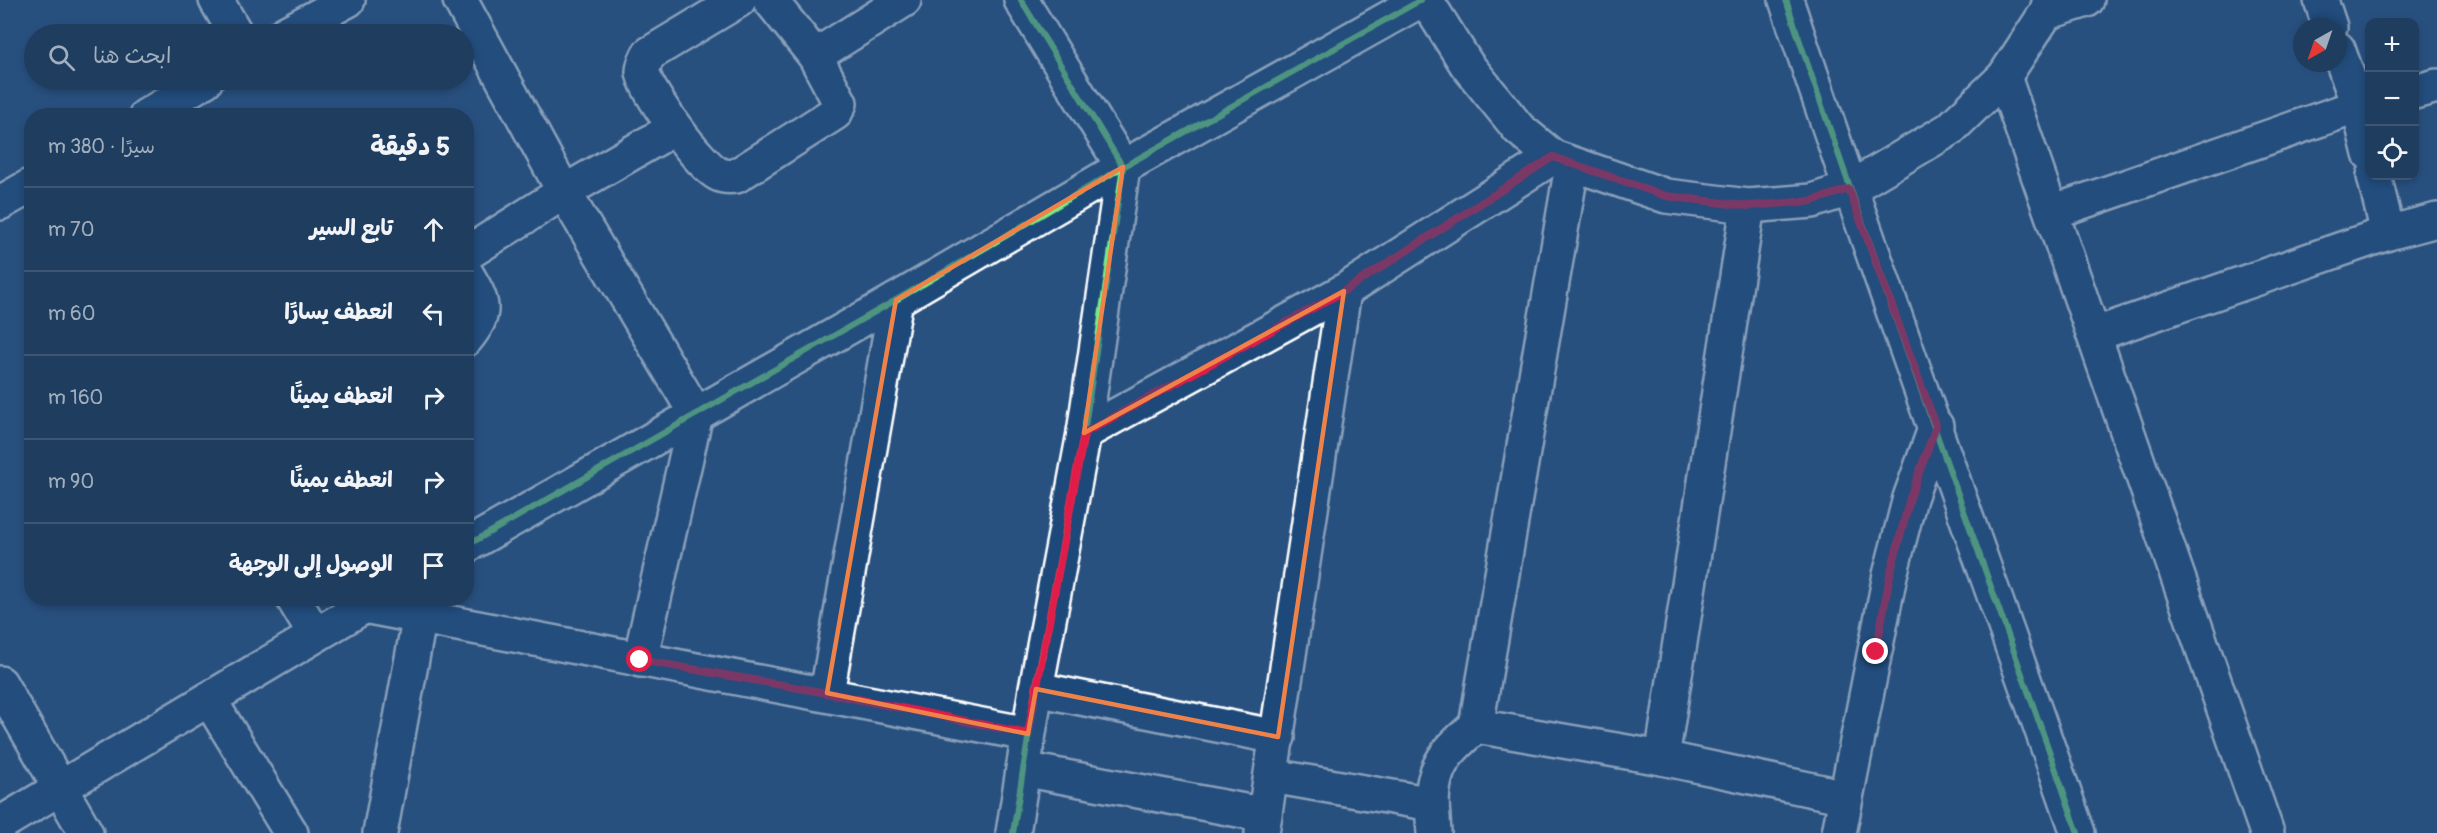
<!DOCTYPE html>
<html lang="ar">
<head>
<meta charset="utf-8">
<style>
	:root { --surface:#1e3d5f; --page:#264465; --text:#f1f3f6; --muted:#a1aebd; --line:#3c5674 }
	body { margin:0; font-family:Pangolin,"Playpen Sans Arabic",sans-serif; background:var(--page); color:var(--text); direction:rtl }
	.controls { position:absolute; right:18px; top:18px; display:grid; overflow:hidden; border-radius:12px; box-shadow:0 3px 9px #0003 }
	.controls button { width:54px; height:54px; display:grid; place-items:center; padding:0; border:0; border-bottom:2px solid var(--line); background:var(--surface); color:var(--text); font:30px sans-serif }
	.compass { position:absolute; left:2293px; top:18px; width:54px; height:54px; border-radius:50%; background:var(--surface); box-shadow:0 3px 9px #0003; rotate:220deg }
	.stop { position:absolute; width:18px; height:18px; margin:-14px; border:4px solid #e11d48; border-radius:50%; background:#fff }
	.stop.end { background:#e11d48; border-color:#fff; box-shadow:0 2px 6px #0008 }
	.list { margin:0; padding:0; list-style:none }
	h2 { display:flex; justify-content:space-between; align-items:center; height:78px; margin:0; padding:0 24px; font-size:26px }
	h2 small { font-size:20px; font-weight:400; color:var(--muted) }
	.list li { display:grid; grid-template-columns:39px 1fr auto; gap:18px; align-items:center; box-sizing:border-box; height:84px; padding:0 24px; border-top:2px solid var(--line) }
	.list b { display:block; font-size:22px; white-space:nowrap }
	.list em { font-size:20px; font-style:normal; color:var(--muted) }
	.icon { flex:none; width:33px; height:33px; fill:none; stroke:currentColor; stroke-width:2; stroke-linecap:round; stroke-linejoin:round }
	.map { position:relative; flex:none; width:2437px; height:833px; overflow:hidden; direction:ltr }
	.search { position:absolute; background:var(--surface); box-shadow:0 3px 9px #0003; left:24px; top:24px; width:450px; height:66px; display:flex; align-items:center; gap:15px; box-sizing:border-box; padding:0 21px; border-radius:33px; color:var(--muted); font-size:22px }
	.panel { position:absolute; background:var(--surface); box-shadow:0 3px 9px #0003; left:24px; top:108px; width:450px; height:498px; border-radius:24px; direction:rtl }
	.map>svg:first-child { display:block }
</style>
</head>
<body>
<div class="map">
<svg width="2437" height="833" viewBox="0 0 2437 833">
	<rect width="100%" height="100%" fill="#28517f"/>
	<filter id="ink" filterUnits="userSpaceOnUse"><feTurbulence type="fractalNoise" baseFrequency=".0167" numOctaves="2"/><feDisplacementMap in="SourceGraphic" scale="12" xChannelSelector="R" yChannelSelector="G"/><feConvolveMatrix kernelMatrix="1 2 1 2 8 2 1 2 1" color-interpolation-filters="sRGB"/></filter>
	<g filter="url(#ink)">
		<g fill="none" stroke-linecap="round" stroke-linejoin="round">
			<g stroke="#fff" stroke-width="38">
				<g id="minor">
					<path d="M 216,0 L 236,34"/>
					<path d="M 460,0 L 564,192 L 696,414 L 640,660"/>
					<path d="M 739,0 L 649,54 C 646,60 643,65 643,72 C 645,91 700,165 718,174 C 724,177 730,177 736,176 L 835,113 L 840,103 L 815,56 L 770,0"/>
					<path d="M 1426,0 L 1467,65 L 1519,129 L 1553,157 L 1666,196 L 1748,206 L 1812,201 L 1849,189 L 1950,129 L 2004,77 L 2046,13 L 2050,0"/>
					<path d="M 1786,0 C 1879,279 1981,555 2078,833"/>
					<path d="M 2321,0 L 2330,27"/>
					<path d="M 2046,13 L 2087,0"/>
					<path d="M 284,34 L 348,0"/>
					<path d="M 2338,49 L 2358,105 L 2370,154"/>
					<path d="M 815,56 L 904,0"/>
					<path d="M 2004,77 L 2267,833"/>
					<path d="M 2414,92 L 2437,86"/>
					<path d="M 146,116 L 206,80"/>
					<path d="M 2374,176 L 2388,233"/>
					<path d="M 0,203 L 32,185"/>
					<path d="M 2053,212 L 2370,102"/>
					<path d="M 466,254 L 564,192 L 675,128"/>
					<path d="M 466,273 C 483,302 489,311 466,339"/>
					<path d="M 2096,334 L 2388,233 L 2437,220"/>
					<path d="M 1084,433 L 1344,291 L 1553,157"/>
					<path d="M 466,546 L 896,300 L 1123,167 L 1421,0"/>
					<path d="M 293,598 L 315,635"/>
					<path d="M 364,606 L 1028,734"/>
					<path d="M 0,683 L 86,833"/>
					<path d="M 1036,689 L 1278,737"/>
					<path d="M 827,693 L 896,300"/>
					<path d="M 209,699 L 291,833"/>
					<path d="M 1476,726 L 1572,166"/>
					<path d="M 1662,758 L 1748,206"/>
					<path d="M 1023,769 L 1265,815"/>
					<path d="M 1272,776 L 1432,804 C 1432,765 1448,750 1476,726 L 1662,758 L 1846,797"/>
					<path d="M 1432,804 L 1434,833"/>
					<path d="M 0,824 L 378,598"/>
					<path d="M 380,833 L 420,615"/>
					<path d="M 1013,833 L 1036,689 L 1084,433 L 1123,167 L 1021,0"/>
					<path d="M 1262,833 L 1344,291"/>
					<path d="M 1839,833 L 1890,575 L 1910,498 L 1936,426"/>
				</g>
			</g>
			<use href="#minor" stroke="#1f4a7a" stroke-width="33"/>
			<g stroke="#1f4a7a" stroke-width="10">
				<g id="cycleway">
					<path d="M 1786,0 C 1879,279 1981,555 2078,833"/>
					<path d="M 466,546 L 896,300 L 1123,167 L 1421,0"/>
					<path d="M 1013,833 L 1036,689 L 1084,433 L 1123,167 L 1021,0"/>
				</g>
			</g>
			<use href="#cycleway" stroke="#7ce984" stroke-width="6"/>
		</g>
	</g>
	<g fill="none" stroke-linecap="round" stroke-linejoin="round" filter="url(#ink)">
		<path stroke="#e11d48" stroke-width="8" d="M 640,660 L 827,693 L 1028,734 L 1084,433 L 1344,291 L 1553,157 L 1666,196 L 1748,206 L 1812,201 L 1849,189 L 1936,426 L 1910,498 L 1890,575 L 1876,652"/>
	</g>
	<path d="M0 0H2437V833H0ZM 1123,167 L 1084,433 L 1344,291 L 1278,737 L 1036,689 L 1028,734 L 827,693 L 896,300 Z" fill="#28517f" fill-opacity=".55" fill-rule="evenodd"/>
	<path fill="none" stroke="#ee8249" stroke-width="4.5" stroke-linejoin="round" d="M 1123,167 L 1084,433 L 1344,291 L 1278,737 L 1036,689 L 1028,734 L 827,693 L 896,300 Z"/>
</svg>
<div class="controls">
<button>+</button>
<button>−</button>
<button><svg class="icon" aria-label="locate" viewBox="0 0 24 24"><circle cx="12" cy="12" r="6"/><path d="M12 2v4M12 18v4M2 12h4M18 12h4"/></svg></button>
</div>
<svg class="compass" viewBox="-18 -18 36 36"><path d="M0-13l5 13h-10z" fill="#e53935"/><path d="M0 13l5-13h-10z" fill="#a1aebd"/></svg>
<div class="stop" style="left:640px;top:660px"></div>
<div class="stop end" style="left:1876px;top:652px"></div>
<div class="search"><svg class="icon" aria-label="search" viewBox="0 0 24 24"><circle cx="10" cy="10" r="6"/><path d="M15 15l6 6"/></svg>ابحث هنا</div>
<section class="panel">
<h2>5 دقيقة<small>سيرًا · 380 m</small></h2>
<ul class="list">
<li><svg class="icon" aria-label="ahead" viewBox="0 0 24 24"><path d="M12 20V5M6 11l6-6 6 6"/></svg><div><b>تابع السير</b></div><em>70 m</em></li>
<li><svg class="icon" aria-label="left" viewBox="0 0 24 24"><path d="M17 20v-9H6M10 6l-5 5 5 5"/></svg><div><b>انعطف يسارًا</b></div><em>60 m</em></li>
<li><svg class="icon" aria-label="right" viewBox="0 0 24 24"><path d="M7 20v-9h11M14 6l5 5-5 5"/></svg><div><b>انعطف يمينًا</b></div><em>160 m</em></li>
<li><svg class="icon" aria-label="right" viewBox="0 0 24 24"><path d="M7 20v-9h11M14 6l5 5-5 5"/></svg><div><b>انعطف يمينًا</b></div><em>90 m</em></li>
<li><svg class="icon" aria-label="arrive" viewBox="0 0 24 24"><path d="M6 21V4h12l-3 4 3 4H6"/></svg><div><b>الوصول إلى الوجهة</b></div></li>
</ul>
</section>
</div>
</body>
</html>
